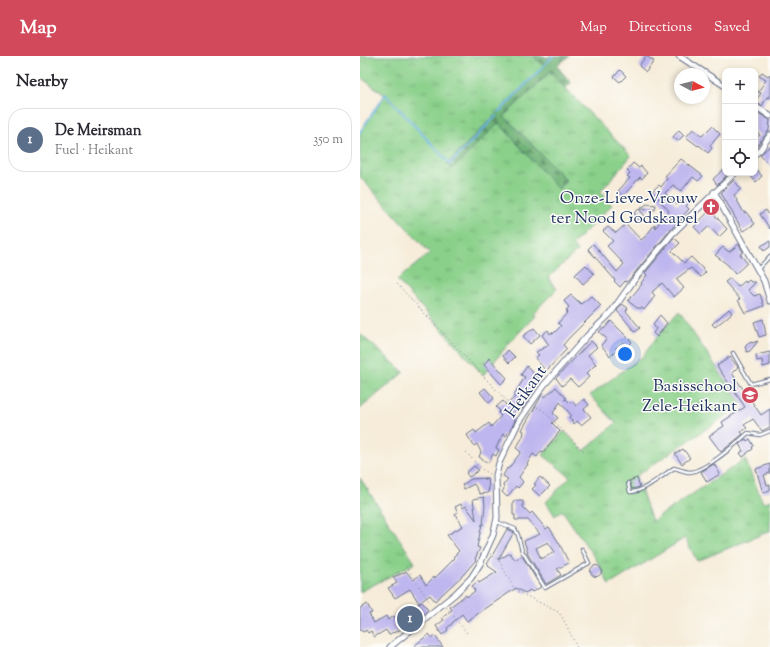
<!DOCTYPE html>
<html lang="en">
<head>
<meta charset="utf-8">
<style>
	:root { --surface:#fff; --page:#f7f7f7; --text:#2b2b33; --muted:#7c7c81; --line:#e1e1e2; --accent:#d1495b }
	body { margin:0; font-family:"Sorts Mill Goudy",serif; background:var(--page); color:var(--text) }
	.controls { position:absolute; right:12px; top:12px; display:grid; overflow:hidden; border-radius:8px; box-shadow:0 2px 6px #0003 }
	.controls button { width:36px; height:36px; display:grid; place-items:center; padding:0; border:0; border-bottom:1px solid var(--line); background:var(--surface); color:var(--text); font:20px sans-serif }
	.compass { position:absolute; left:314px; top:12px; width:36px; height:36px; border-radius:50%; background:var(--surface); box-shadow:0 2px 6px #0003; rotate:97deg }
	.you { position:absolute; left:265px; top:298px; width:14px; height:14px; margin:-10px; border:3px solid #fff; border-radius:50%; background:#1a73e8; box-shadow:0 0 0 6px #1a73e833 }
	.badge { display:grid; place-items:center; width:26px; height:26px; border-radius:50%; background:var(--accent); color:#fff; font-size:13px; font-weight:700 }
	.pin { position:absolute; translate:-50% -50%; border:2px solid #fff; box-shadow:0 1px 4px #0006 }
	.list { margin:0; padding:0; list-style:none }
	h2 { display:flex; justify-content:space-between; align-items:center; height:52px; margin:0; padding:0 16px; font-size:17px }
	h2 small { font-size:13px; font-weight:400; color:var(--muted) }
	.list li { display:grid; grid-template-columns:26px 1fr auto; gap:12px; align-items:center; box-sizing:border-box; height:64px; margin:0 8px 8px; padding:0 8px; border:1px solid var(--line); border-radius:16px }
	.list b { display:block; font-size:15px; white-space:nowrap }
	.list p { margin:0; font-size:13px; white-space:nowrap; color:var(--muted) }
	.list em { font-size:13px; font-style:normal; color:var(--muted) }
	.icon { flex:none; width:22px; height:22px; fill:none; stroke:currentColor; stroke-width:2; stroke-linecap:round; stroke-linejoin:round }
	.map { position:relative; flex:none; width:410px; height:591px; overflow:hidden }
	header { display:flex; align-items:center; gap:24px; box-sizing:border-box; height:56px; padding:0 20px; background:var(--accent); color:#fff }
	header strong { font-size:19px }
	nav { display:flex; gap:22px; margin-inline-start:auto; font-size:14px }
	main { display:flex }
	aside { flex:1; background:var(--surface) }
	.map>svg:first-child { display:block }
</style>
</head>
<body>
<header>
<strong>Map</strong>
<nav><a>Map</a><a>Directions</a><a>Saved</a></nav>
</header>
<main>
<aside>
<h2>Nearby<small></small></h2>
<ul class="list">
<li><span class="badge" style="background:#5c6f8a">1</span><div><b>De Meirsman</b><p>Fuel · Heikant</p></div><em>350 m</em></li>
</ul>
</aside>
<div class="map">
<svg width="410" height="591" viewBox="0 0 410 591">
	<defs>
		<pattern id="grass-tufts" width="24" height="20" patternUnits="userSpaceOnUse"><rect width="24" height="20" fill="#8ad08a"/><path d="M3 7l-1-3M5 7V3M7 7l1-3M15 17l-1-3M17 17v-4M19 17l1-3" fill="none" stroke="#70a974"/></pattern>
		<pattern id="forest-firs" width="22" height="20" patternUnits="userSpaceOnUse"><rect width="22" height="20" fill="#6fb276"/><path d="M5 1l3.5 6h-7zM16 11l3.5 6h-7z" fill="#5a9164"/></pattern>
	</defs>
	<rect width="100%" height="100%" fill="#fdfcf7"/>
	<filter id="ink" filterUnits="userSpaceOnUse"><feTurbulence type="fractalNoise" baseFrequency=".025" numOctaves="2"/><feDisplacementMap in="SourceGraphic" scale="8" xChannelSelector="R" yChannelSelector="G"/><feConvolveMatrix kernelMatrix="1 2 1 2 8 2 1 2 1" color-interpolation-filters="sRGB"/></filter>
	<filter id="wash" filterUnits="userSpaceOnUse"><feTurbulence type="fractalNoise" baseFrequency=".012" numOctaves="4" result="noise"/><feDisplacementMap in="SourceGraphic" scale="16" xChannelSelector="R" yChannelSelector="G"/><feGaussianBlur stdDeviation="0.9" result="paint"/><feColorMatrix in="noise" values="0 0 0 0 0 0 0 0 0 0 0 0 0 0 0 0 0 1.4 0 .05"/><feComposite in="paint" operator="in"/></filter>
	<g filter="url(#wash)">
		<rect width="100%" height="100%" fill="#f6ecd9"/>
		<g fill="url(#grass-tufts)" stroke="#528074">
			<path d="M 0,0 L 174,0 L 183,10 L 87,108 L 139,67 L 199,133 L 206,124 L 144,60 L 190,16 L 271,100 L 240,136 L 252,149 L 212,189 L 217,195 L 188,222 L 197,233 L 173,257 L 175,260 L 151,285 L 123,319 L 37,224 L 70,197 L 0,121 L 0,77 L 25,39 L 0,21 Z"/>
			<path d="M 319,256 L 382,349 L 276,420 L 292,465 L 385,403 L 403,447 L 410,444 L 410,475 L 337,505 L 325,482 L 249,529 L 239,508 L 202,454 L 195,460 L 186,446 L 210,421 L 183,399 L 204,375 L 224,395 L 256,367 L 230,339 L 283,300 L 296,282 Z"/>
			<path d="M 0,278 L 44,316 L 0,353 Z"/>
			<path d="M 0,422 L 55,507 L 0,536 Z"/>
		</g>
		<path fill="url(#forest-firs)" stroke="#45706a" d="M 174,0 L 184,0 L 187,2 L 189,0 L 209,0 L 197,10 L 211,27 L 205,32 L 190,16 L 144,60 L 206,124 L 198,133 L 139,67 L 92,113 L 87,108 L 183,10 Z"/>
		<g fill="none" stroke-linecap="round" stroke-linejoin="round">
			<g stroke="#6bb5e4" stroke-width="2">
				<path d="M 139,56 L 193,0"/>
				<path d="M 0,76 L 25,38 L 90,108 L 136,60"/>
			</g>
		</g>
		<g id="blocks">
			<g fill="#beb6ee" fill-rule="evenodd">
				<path d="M 286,0 L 294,5 L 286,16 L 279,10 Z"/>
				<path d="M 260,14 L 266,20 L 260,26 L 254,21 Z"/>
				<path d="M 402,16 L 408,20 L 410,18 L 410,42 L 407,41 L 402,50 L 395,46 L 401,37 L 398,36 L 406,24 L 399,20 Z"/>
				<path d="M 395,55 L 410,64 L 409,74 L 395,93 L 395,83 L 400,79 L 395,75 Z"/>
				<path d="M 352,70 L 360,78 L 350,90 L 352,92 L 348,97 L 339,89 L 338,90 L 326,81 L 333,73 L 342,80 Z"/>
				<path d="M 319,74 L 324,79 L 318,85 L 313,81 Z"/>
				<path d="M 410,90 L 410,110 L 400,99 Z"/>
				<path d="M 321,103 L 343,120 L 338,125 L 333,121 L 321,135 L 313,129 L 305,137 L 317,149 L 327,139 L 332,144 L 326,150 L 329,153 L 312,172 L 267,226 L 265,225 L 260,231 L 254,225 L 255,224 L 228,193 L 233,188 L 257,216 L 264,208 L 247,190 L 253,185 L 243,175 L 248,171 L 256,177 L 266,168 L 281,184 L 286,180 L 295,168 L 295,172 L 309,155 L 292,135 L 299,129 L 301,131 L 307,123 L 305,120 Z"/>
				<path d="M 273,107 L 279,112 L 281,110 L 287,117 L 282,123 L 280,121 L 263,140 L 258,135 L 270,122 L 267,120 L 270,117 L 267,114 Z"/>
				<path d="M 365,112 L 365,117 L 369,117 L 357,129 L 353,123 Z"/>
				<path d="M 395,112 L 402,120 L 396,126 L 388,117 L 395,117 Z"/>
				<path d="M 374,124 L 381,133 L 374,139 L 384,157 L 386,156 L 395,168 L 383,175 L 361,137 Z"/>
				<path d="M 287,148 L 296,149 L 295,154 L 280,153 Z"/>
				<path d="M 279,153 L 285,160 L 280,164 L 274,157 Z"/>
				<path d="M 350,154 L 367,173 L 359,181 L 349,170 L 341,178 L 334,171 Z"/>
				<path d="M 406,154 L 410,161 L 410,173 L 400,158 Z"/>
				<path d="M 314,182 L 320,187 L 312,195 L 324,207 L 331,201 L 346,216 L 341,221 L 331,212 L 316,223 L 324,232 L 314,241 L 302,227 L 292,236 L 295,240 L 284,254 L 282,252 L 277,252 L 268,245 L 282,228 L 281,227 L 287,219 L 285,217 Z"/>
				<path d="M 410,185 L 410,191 L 404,195 L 401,190 Z"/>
				<path d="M 379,188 L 383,196 L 380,198 L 387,207 L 375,218 L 368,209 L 355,199 L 363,191 L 369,196 Z"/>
				<path d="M 226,209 L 234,218 L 223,228 L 215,219 Z"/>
				<path d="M 370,222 L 378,231 L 385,225 L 386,227 L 389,224 L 391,226 L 396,226 L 388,234 L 394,240 L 400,238 L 404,250 L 385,257 L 378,244 L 380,243 L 365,226 Z"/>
				<path d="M 211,239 L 221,248 L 231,240 L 241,250 L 208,283 L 203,289 L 207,293 L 186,315 L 175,302 L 179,299 L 176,296 L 189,289 L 182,279 L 188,274 L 190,278 L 192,276 L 193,278 L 201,270 L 198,267 L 208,256 L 206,254 L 209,251 L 204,245 Z"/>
				<path d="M 262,248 L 268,252 L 266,255 L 280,272 L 275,276 L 262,260 L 257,255 Z"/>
				<path d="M 369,253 L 372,257 L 355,271 L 352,268 Z"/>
				<path d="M 300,259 L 307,267 L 297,281 L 293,277 L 296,273 L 293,268 Z"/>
				<path d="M 403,263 L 406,279 L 399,281 L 394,266 Z"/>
				<path d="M 251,265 L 272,286 L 268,290 L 263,286 L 256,292 L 257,295 L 250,300 L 241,289 L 247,283 L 239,276 L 243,272 L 244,273 Z"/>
				<path d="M 174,272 L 180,279 L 170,288 L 163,280 Z"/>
				<path d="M 231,285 L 237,291 L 228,299 L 236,308 L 226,318 L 229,321 L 218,331 L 210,323 L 202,330 L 196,322 Z"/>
				<path d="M 398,285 L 390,295 L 387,296 L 385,291 L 387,289 L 387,288 L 392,286 L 392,287 Z"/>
				<path d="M 148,294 L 155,301 L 149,307 L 143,300 Z"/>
				<path d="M 410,296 L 410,309 L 403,311 L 402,304 L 397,305 L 396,299 Z"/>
				<path d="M 370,301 L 378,311 L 372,317 L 401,359 L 410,353 L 410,371 L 402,375 L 393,363 L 384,369 L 387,372 L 381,376 L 383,378 L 361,396 L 349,380 L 364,370 L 362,366 L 385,351 L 357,310 Z"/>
				<path d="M 129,302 L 147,322 L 141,328 L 124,309 Z"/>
				<path d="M 167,310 L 180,325 L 177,329 L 173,331 L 175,333 L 163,352 L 161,354 L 158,351 L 152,361 L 155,363 L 154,367 L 146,380 L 143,378 L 136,392 L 139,394 L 136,400 L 133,398 L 128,407 L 119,401 L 121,396 L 117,388 L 114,390 L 107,379 L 114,374 L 116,377 L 129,367 L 131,371 L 141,360 L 138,357 L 140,355 L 136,351 L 143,345 L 146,349 L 155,341 L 153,340 L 165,321 L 161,319 Z"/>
				<path d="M 196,331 L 206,342 L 204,344 L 206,343 L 210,347 L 212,345 L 216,350 L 224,343 L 229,349 L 224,353 L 231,361 L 221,369 L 217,365 L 214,368 L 209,361 L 211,359 L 200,346 L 193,357 L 198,362 L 192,367 L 200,375 L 183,396 L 181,395 L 177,401 L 173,398 L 167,408 L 168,408 L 159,421 L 163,426 L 158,432 L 156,430 L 147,441 L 142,436 L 144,433 L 143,429 L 148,423 L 143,420 L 147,412 L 148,413 L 161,396 L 156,392 L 163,381 L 164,375 L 162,374 L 182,339 L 185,341 Z"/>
				<path d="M 125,332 L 134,342 L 129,347 L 120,336 Z"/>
				<path d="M 386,383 L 387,385 L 390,383 L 394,390 L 392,391 L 393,393 L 387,397 L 387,398 L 383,401 L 380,397 L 383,395 L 379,388 Z"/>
				<path d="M 323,393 L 330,402 L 322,408 L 315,398 Z"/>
				<path d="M 354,408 L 360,418 L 347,426 L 341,416 Z"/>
				<path d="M 410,408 L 410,417 L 404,419 L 407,429 L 410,429 L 410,435 L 403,437 L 396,413 Z"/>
				<path d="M 114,410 L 119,414 L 109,421 L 106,417 Z"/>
				<path d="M 180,421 L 190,430 L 180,440 L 172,433 L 176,429 L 174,428 Z"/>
				<path d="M 126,422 L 124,423 L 128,422 L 129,434 L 128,434 L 128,437 L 120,438 L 114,428 L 104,433 L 102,429 L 111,423 Z"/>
				<path d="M 277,422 L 280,431 L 272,433 L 269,425 Z"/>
				<path d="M 124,441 L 125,449 L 123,469 L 122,468 L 117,491 L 120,492 L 115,503 L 116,504 L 103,519 L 75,545 L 70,539 L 59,547 L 50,533 L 35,542 L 28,532 L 37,527 L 33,521 L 44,517 L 46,515 L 53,524 L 60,519 L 66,529 L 74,521 L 75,522 L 95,502 L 93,501 L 99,495 L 87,479 L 103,470 L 95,458 L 98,456 L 95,451 L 101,448 L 103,452 L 106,450 L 116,464 L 113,443 Z"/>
				<path d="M 153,445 L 163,445 L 163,451 L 170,458 L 172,456 L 186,473 L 189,471 L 199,487 L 209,507 L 197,513 L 201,519 L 186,528 L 167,497 L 168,497 L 164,485 L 180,478 L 168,464 L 155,464 L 155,459 L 153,459 ZM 188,486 L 195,496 L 181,503 L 176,492 Z"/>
				<path d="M 147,473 L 154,476 L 138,504 L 150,497 L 155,504 L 162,500 L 181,531 L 172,536 L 170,534 L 165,537 L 156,532 L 107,565 L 102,558 L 92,567 L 92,568 L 87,572 L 88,574 L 82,579 L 76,570 L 84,564 L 82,562 L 92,554 L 90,551 L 106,539 L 107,541 L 115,535 L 112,530 L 118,525 L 119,527 L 137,516 L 128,510 L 129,509 L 127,507 L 134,498 L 133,498 Z"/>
				<circle cx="236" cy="515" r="5.5"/>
				<path d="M 62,546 L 68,554 L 60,562 L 34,577 L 33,576 L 29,579 L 26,574 L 14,581 L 11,575 L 8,577 L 6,574 L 4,576 L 0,574 L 0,552 L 7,548 L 12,557 L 9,558 L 14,567 L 26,560 L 28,564 L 34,560 L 38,566 L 54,555 L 54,551 Z"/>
				<path d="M 69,578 L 72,582 L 75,580 L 83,591 L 53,591 Z"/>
			</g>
		</g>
	</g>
	<g filter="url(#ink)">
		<use href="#blocks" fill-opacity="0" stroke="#687189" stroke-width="1"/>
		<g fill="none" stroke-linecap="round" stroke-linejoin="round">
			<g stroke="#687189" stroke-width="4.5">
				<g id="service">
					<path d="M 398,213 L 410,200"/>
					<path d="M 373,297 L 391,328 L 410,323"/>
					<path d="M 268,427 L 270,436 C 282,437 303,419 314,412 C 319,413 325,416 330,416 C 345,415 376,388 388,377 L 400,379 L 410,375"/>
					<path d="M 137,466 L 145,469 L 155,473 L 158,479 L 162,495 L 185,532 L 229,507 L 222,493"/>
				</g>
			</g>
			<g stroke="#687189" stroke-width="7">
				<g id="minor">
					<path d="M 319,0 L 365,30"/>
					<path d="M 395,50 L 410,60"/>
					<path d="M 395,98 L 400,94 L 410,79"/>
					<path d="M 354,136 L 404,225 L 410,245"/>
					<path d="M 30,591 L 95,538 L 111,522 L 120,508 L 133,479 L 137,462 L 136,419 L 139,407 L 159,365 L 184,329 L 227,280 L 250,258 L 274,224 L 312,178 L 375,117"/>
				</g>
			</g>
			<g stroke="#687189" stroke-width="1" stroke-dasharray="1 3" stroke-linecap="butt">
				<path d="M 37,228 L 158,357"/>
				<path d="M 357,309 L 369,300"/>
				<path d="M 177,351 L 184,355 L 224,396"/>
				<path d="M 106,396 L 120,412 L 130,418"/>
				<path d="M 130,498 L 138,503 L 155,534 L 198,556 C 205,563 211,581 217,591"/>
				<path d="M 46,510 L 72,550"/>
				<path d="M 86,551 L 107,577"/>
			</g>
			<use href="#service" stroke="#fff" stroke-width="2.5"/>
			<use href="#minor" stroke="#fff" stroke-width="5"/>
		</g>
	</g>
	<defs>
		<g id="church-disc" transform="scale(0.9)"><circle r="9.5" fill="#d1495b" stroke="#fdfcf7"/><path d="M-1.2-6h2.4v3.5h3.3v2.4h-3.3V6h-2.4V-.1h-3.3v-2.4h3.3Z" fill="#fff"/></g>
		<g id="school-disc" transform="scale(0.9)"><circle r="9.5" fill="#d1495b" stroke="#fdfcf7"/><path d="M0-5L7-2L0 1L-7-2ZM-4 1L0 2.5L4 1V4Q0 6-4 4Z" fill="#fff"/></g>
	</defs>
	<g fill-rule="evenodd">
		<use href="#church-disc" x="351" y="151"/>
		<use href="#school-disc" x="390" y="339"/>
	</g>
	<g text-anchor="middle" stroke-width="3" stroke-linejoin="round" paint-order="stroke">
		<g font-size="17" fill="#1b2f5e" stroke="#fdfcf7" text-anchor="end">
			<text x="338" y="147">Onze-Lieve-Vrouw<tspan x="338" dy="20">ter Nood Godskapel</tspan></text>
			<text x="377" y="335">Basisschool<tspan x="377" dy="20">Zele-Heikant</tspan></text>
		</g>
		<g font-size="17" fill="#1b2f5e" stroke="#fdfcf7">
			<text transform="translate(165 335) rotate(-55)" y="6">Heikant</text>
		</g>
	</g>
</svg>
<div class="controls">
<button>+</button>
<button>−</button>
<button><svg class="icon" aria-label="locate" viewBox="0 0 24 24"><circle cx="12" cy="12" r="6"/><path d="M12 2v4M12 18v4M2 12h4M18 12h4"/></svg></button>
</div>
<svg class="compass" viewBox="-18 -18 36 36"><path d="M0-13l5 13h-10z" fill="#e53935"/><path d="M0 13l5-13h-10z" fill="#7c7c81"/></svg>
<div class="you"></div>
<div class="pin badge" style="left:50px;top:563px;background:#5c6f8a">1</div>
</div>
</main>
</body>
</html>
